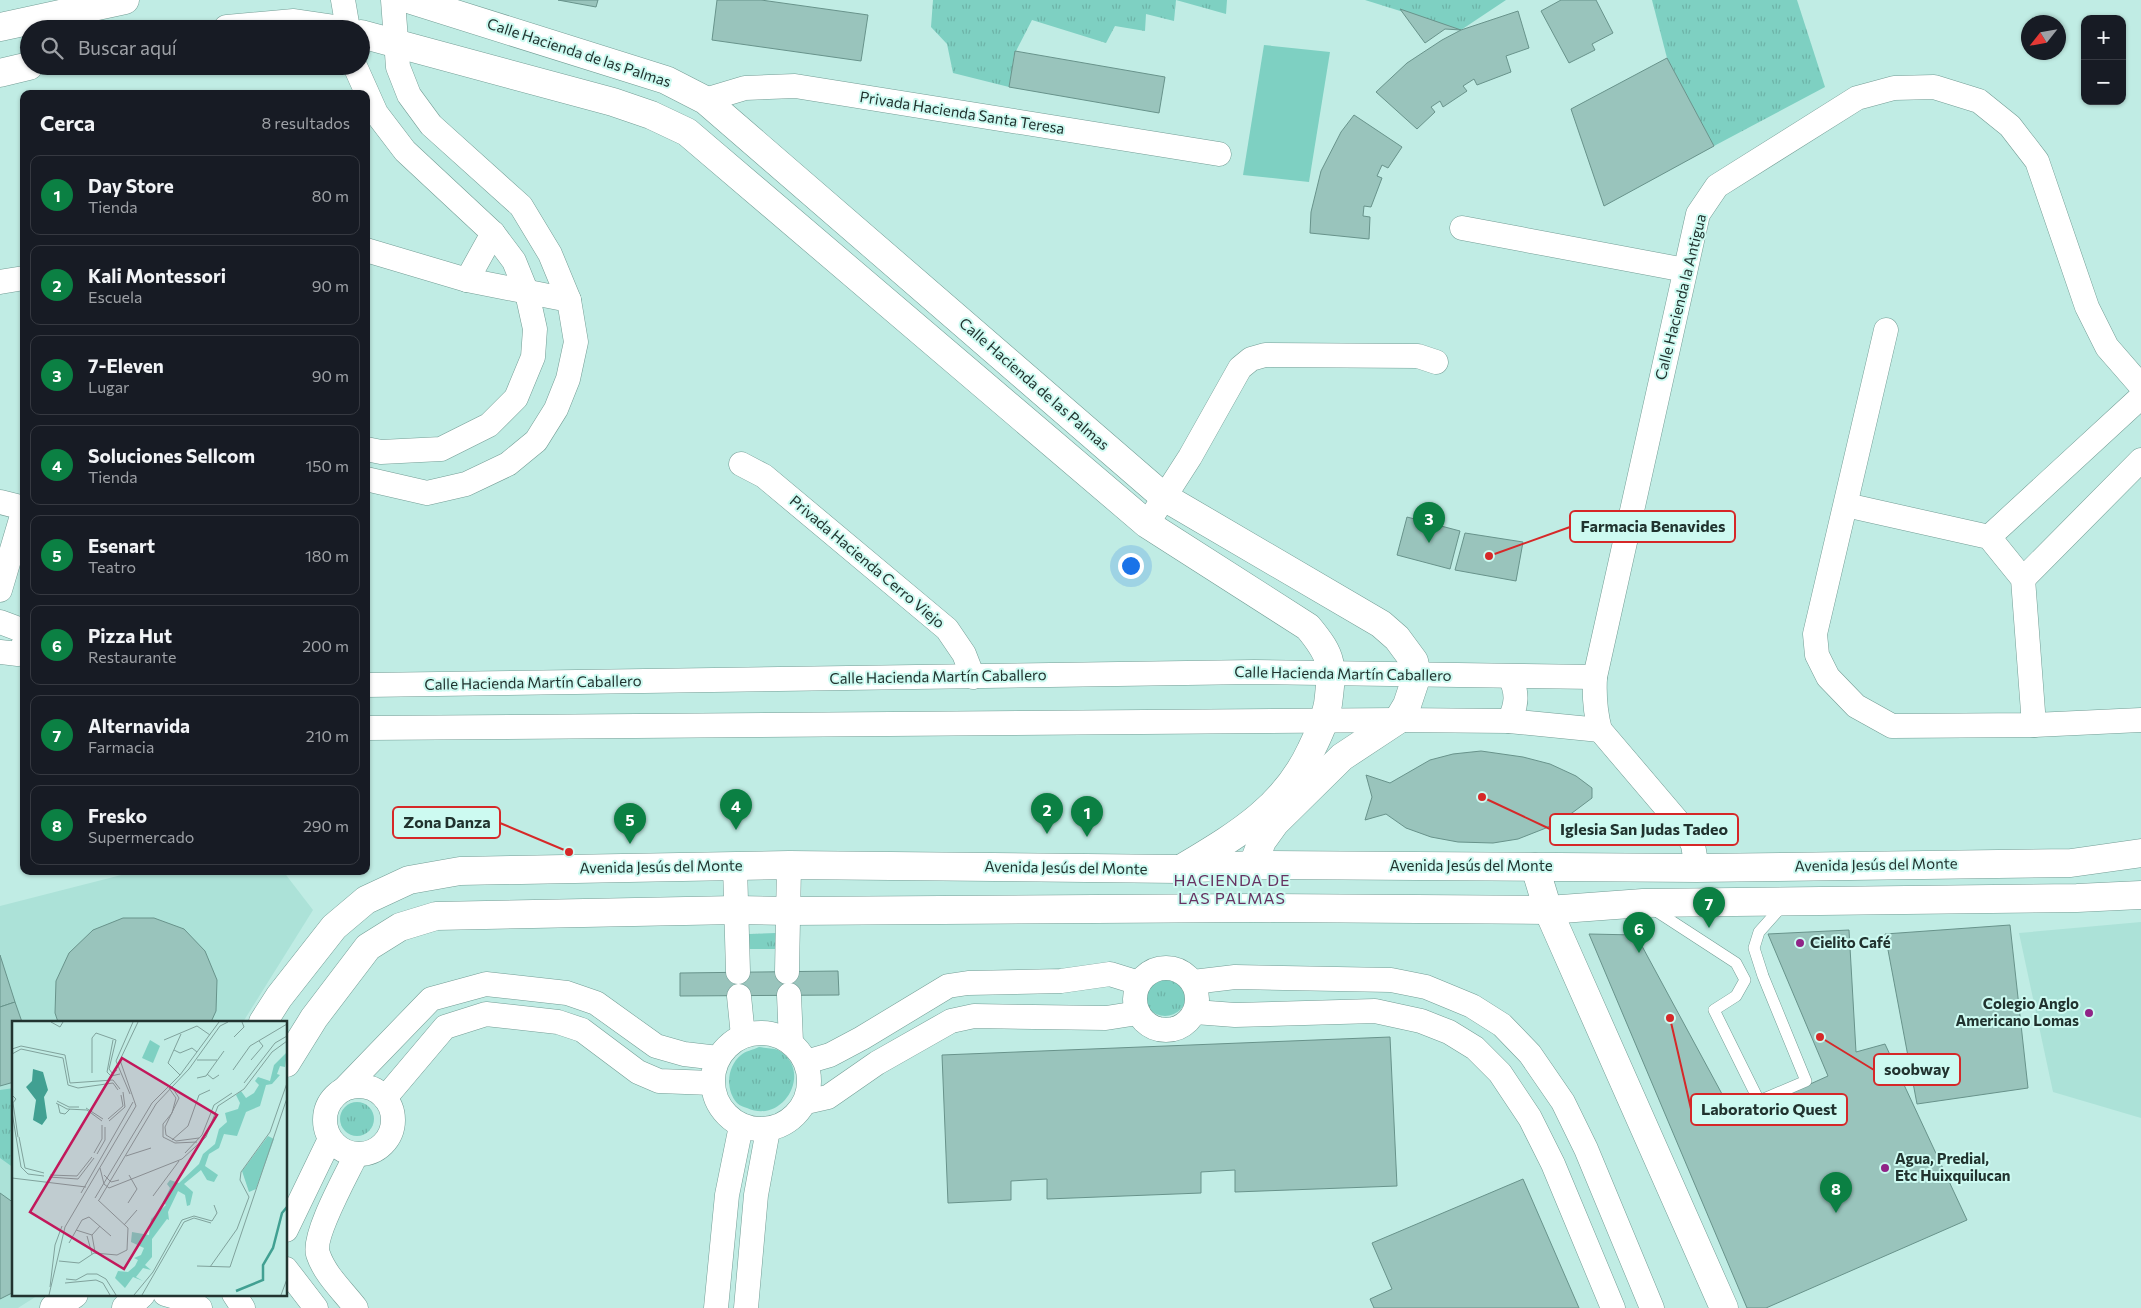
<!DOCTYPE html>
<html lang="es">
<head>
<meta charset="utf-8">
<style>
	:root { --surface:#171b24; --page:#20242c; --text:#f1f3f6; --muted:#9ea1a6; --line:#363941; --accent:#0b8043 }
	body { margin:0; font-family:Commissioner,sans-serif; background:var(--page); color:var(--text) }
	.controls { position:absolute; right:15px; top:15px; display:grid; overflow:hidden; border-radius:10px; box-shadow:0 1px 4px #0004 }
	.controls button { width:45px; height:45px; display:grid; place-items:center; padding:0; border:0; border-bottom:1px solid var(--line); background:var(--surface); color:var(--text); font:25px sans-serif }
	.compass { position:absolute; left:2021px; top:15px; width:45px; height:45px; border-radius:50%; background:var(--surface); box-shadow:0 1px 4px #0004; rotate:239deg }
	.you { position:absolute; left:1130px; top:565px; width:18px; height:18px; margin:-12px; border:4px solid #fff; border-radius:50%; background:#1a73e8; box-shadow:0 0 0 8px #1a73e833 }
	.badge { display:grid; place-items:center; width:32px; height:32px; border-radius:50%; background:var(--accent); color:#fff; font-size:16px; font-weight:700 }
	.pin { position:absolute; translate:-50% -41px; filter:drop-shadow(0 1px 2px #0008) }
	.pin::after { content:''; position:absolute; top:26px; width:18px; height:15px; background:inherit; clip-path:polygon(0 0,100% 0,50% 100%) }
	.list { margin:0; padding:0; list-style:none }
	h2 { display:flex; justify-content:space-between; align-items:center; height:65px; margin:0; padding:0 20px; font-size:21px }
	h2 small { font-size:16px; font-weight:400; color:var(--muted) }
	.list li { display:grid; grid-template-columns:32px 1fr auto; gap:15px; align-items:center; box-sizing:border-box; height:80px; margin:0 10px 10px; padding:0 10px; border:1px solid var(--line); border-radius:10px }
	.list b { display:block; font-size:19px; white-space:nowrap }
	.list p { margin:0; font-size:16px; white-space:nowrap; color:var(--muted) }
	.list em { font-size:16px; font-style:normal; color:var(--muted) }
	.icon { flex:none; width:28px; height:28px; fill:none; stroke:currentColor; stroke-width:2; stroke-linecap:round; stroke-linejoin:round }
	.map { position:relative; flex:none; width:2141px; height:1308px; overflow:hidden }
	.search { position:absolute; background:var(--surface); box-shadow:0 1px 4px #0004; left:20px; top:20px; width:350px; height:55px; display:flex; align-items:center; gap:12px; box-sizing:border-box; padding:0 18px; border-radius:28px; color:var(--muted); font-size:19px }
	.panel { position:absolute; background:var(--surface); box-shadow:0 1px 4px #0004; left:20px; top:90px; width:350px; height:785px; border-radius:10px }
	.map>svg:first-child { display:block }
</style>
</head>
<body>
<div class="map">
<svg width="2141" height="1308" viewBox="0 0 2141 1308">
	<defs>
		<pattern id="grass-tufts" width="24" height="20" patternUnits="userSpaceOnUse" patternTransform="scale(1.25)"><rect width="24" height="20" fill="#7ed0c2"/><path d="M3 7l-1-3M5 7V3M7 7l1-3M15 17l-1-3M17 17v-4M19 17l1-3" fill="none" stroke="#6db3a7"/></pattern>
	</defs>
	<rect width="100%" height="100%" fill="#c0ece4"/>
	<g fill="#ace2d8">
		<path d="M 137,871 L 283,871 L 313,910 L 243,1022 L 14,1022 L 14,1294 L 40,1294 L 18,1308 L 0,1308 L 0,906 Z"/>
		<path d="M 2141,922 L 2141,1118 L 2053,1092 L 2019,933 Z"/>
	</g>
	<g fill="url(#grass-tufts)">
		<path d="M 933,0 L 1227,0 L 1226,14 L 1176,0 L 1174,21 L 1146,14 L 1145,31 L 1115,26 L 1106,43 L 1032,20 L 1014,55 L 1009,87 L 953,73 L 947,44 L 931,27 Z"/>
		<path d="M 1365,0 L 1506,0 L 1461,30 Z"/>
		<path d="M 1652,0 L 1797,0 L 1825,87 L 1714,146 L 1667,58 Z"/>
		<path d="M 776,933 L 775,949 L 748,949 L 749,934 Z"/>
		<circle cx="1165" cy="994" r="22"/>
		<path d="M 759,1047 C 764,1048 773,1048 778,1050 C 814,1070 784,1125 747,1108 C 744,1107 740,1106 737,1103 C 725,1090 727,1066 741,1055 C 745,1051 753,1050 759,1047 Z"/>
		<path d="M 14,1088 L 14,1168 L 0,1158 L 0,1090 Z"/>
		<circle cx="357" cy="1119" r="17"/>
	</g>
	<path fill="#7ed0c2" d="M 1264,45 L 1330,52 L 1309,182 L 1243,175 Z"/>
	<g fill="#99c4bc" stroke="#68938b">
		<path d="M 558,0 L 598,0 L 596,7 Z"/>
		<path d="M 717,0 L 761,0 L 868,15 L 861,61 L 712,40 Z"/>
		<path d="M 1561,0 L 1596,0 L 1613,33 L 1592,44 L 1595,50 L 1569,63 L 1541,11 Z"/>
		<path d="M 1400,9 L 1461,30 L 1445,29 L 1425,43 Z"/>
		<path d="M 1518,11 L 1529,48 L 1506,56 L 1511,72 L 1477,85 L 1474,79 L 1463,86 L 1467,91 L 1443,107 L 1440,101 L 1431,107 L 1435,112 L 1417,129 L 1376,92 L 1407,63 L 1442,40 L 1461,30 Z"/>
		<path d="M 1015,51 L 1165,77 L 1159,113 L 1009,87 Z"/>
		<path d="M 1667,58 L 1714,146 L 1604,206 L 1571,109 Z"/>
		<path d="M 1354,115 L 1402,147 L 1388,168 L 1382,165 L 1377,176 L 1382,178 L 1371,207 L 1364,206 L 1363,216 L 1370,217 L 1369,239 L 1310,233 L 1311,212 L 1321,171 L 1341,132 Z"/>
		<path d="M 1407,517 L 1460,531 L 1450,569 L 1397,555 Z"/>
		<path d="M 1465,533 L 1523,542 L 1516,581 L 1455,570 Z"/>
		<path d="M 1481,751 L 1523,757 L 1550,764 L 1576,776 L 1592,788 L 1592,798 L 1572,813 L 1546,828 L 1518,839 L 1493,843 L 1458,842 L 1431,837 L 1406,828 L 1386,814 L 1365,820 L 1372,797 L 1366,775 L 1390,783 L 1430,760 L 1453,754 Z"/>
		<path d="M 123,918 L 154,918 L 184,929 L 205,951 L 217,980 L 216,1011 L 211,1022 L 58,1022 L 55,1013 L 56,981 L 69,953 L 93,930 Z"/>
		<path d="M 2010,925 L 2028,1088 L 1917,1104 L 1885,934 Z"/>
		<path d="M 1849,930 L 1856,1052 L 1885,1044 L 1967,1220 L 1766,1308 L 1747,1308 L 1589,934 L 1636,935 L 1735,1118 L 1828,1076 L 1768,934 Z"/>
		<path d="M 0,955 L 15,1002 L 0,1007 Z"/>
		<path d="M 838,971 L 839,995 L 680,996 L 680,973 Z"/>
		<path d="M 15,1002 L 22,1022 L 14,1022 L 14,1082 L 0,1086 L 0,1007 Z"/>
		<path d="M 1390,1037 L 1397,1186 L 1235,1192 L 1235,1170 L 1201,1172 L 1201,1193 L 1047,1199 L 1047,1179 L 1011,1181 L 1011,1200 L 948,1203 L 942,1055 Z"/>
		<path d="M 1523,1179 L 1579,1308 L 1374,1308 L 1370,1299 L 1392,1289 L 1372,1243 Z"/>
		<path d="M 0,1193 L 14,1203 L 14,1292 L 0,1299 Z"/>
	</g>
	<g fill="none" stroke-linecap="round" stroke-linejoin="round">
		<g stroke="#739d95" stroke-width="12">
			<path id="lane" d="M 1653,909 L 1736,963 L 1745,980 L 1736,996 L 1714,1010 L 1759,1101 L 1806,1081 L 1763,976 L 1754,948 L 1759,932 L 1784,904"/>
		</g>
		<g stroke="#739d95" stroke-width="25">
			<g id="street">
				<path d="M 343,0 L 348,29"/>
				<path d="M 355,66 L 376,113 L 405,151 L 493,233 L 514,261 L 527,293 L 535,329 L 533,357 L 516,398 L 489,425 L 441,449 L 381,452 L 366,449"/>
				<path d="M 705,100 L 745,88 L 795,86 L 1219,154"/>
				<path d="M 1462,228 L 1685,270"/>
				<path d="M 366,250 L 467,280 L 569,300"/>
				<path d="M 467,280 L 493,233"/>
				<path d="M 0,282 L 24,278"/>
				<path d="M 1886,330 L 1815,634 L 1817,655 L 1828,677 L 1856,706 L 1892,726 L 2034,725 L 2141,720"/>
				<path d="M 741,464 L 764,476 L 947,629 L 964,654 L 973,677"/>
				<path d="M 366,479 L 427,493 L 466,484 L 508,464 L 536,441 L 556,409 L 568,379 L 576,342 L 569,300 L 550,254 L 521,206 L 431,125 L 409,95 L 398,67 L 393,0"/>
				<path d="M 0,502 L 24,508"/>
				<path d="M 1846,505 L 1989,537 L 2023,579 L 2034,725"/>
				<path d="M 1147,524 L 1190,457 L 1240,368 L 1251,359 L 1265,355 L 1418,356 L 1436,362"/>
				<path d="M 1989,537 L 2141,397"/>
				<path d="M 2023,579 L 2141,460"/>
				<path d="M 0,590 L 24,509"/>
				<path d="M 0,622 L 24,631"/>
				<path d="M 0,652 L 18,654 L 24,644"/>
				<path d="M 366,685 L 1254,672 L 1595,677"/>
				<path d="M 1509,721 C 1517,705 1518,693 1510,677"/>
				<path d="M 366,728 L 1398,720 L 1509,721 L 1600,730"/>
				<path d="M 735,866 L 738,972"/>
				<path d="M 1697,868 L 1693,845 L 1686,831 L 1600,730 C 1595,712 1594,696 1595,677 L 1698,214 L 1717,186 L 1857,98 L 1894,88 L 1934,87 L 1979,101 L 2010,126 L 2037,161 L 2087,307 L 2107,347 L 2141,386"/>
				<circle cx="1166" cy="999" r="31"/>
				<path d="M 787,972 L 789,865"/>
				<path d="M 1193,982 L 1235,977 L 1391,980 L 1426,987 L 1472,1006 L 1502,1025 L 1530,1054 L 1563,1102 L 1586,1149 L 1652,1308"/>
				<path d="M 789,995 L 791,1042"/>
				<path d="M 739,996 L 743,1036"/>
				<path d="M 1195,1012 L 1235,1015 L 1375,1011 L 1421,1021 L 1449,1032 L 1475,1048 L 1500,1073 L 1530,1118 L 1553,1164 L 1613,1308"/>
				<circle cx="761" cy="1081" r="48"/>
				<path d="M 806,1062 L 830,1055 L 862,1038 L 948,986 L 968,983 L 1061,981 L 1110,974 L 1139,983"/>
				<circle cx="359" cy="1120" r="34"/>
				<path d="M 344,1089 L 431,999 L 486,984 L 567,993 L 596,1003 L 656,1046 L 684,1054 L 718,1058"/>
				<path d="M 385,1098 L 445,1027 L 486,1014 L 558,1022 L 582,1030 L 638,1072 L 659,1081 L 712,1083"/>
				<path d="M 806,1102 L 828,1097 L 877,1063 L 951,1021 L 974,1016 L 1106,1018 L 1138,1013"/>
				<path d="M 286,1230 L 330,1139"/>
				<path d="M 286,1269 L 316,1308"/>
				<path d="M 165,1294 L 186,1300 L 200,1308"/>
				<path d="M 234,1294 L 243,1308"/>
				<path d="M 356,1308 C 343,1291 325,1275 318,1254 C 312,1236 347,1174 356,1155"/>
				<path d="M 716,1308 L 727,1195 L 741,1126"/>
				<path d="M 746,1308 L 756,1195 L 768,1130"/>
			</g>
		</g>
		<g stroke="#739d95" stroke-width="29">
			<g id="secondary">
				<path d="M 411,0 L 666,80 L 705,100 L 1164,497 L 1381,624 L 1397,638 L 1414,661 L 1417,675 L 1407,705 L 1398,720 L 1342,757 L 1275,823 L 1262,841 L 1253,865"/>
				<path d="M 0,27 L 125,0"/>
				<path d="M 227,29 L 294,23 L 335,29"/>
				<path d="M 361,34 L 613,102 L 651,115 L 687,132 L 1147,524 L 1308,627 C 1333,657 1333,665 1328,704 C 1325,721 1319,734 1311,750 C 1284,808 1237,835 1184,867"/>
				<path d="M 0,73 L 29,66"/>
				<path d="M 1535,867 L 1548,910 L 1724,1308"/>
				<path d="M 263,1022 L 279,997 L 334,927 L 366,900 L 409,880 L 460,871 L 789,865 L 1179,869 L 1253,865 L 1697,868 L 2071,863 L 2141,853"/>
				<path d="M 286,1063 L 314,1018 L 368,947 L 400,927 L 436,916 L 736,910 L 789,911 L 1253,908 L 1548,910 L 1643,903 L 2077,898 L 2141,895"/>
				<path d="M 54,1308 L 74,1294"/>
				<path d="M 126,1308 L 141,1294"/>
			</g>
		</g>
		<use href="#lane" stroke="#fff" stroke-width="11"/>
		<use href="#street" stroke="#fff" stroke-width="24"/>
		<use href="#secondary" stroke="#fff" stroke-width="28"/>
	</g>
	<g fill="#902487" stroke="#cdfaf1" stroke-width="2">
		<circle cx="1800" cy="943" r="5"/>
		<circle cx="2089" cy="1013" r="5"/>
		<circle cx="1885" cy="1168" r="5"/>
	</g>
	<g text-anchor="middle" stroke-width="4" stroke-linejoin="round" paint-order="stroke">
		<g font-size="15" fill="#21332f" stroke="#cdfaf1">
			<text transform="translate(579 53) rotate(18)" y="5">Calle Hacienda de las Palmas</text>
			<text transform="translate(962 113) rotate(9)" y="5">Privada Hacienda Santa Teresa</text>
			<text transform="translate(1681 297) rotate(-76)" y="5">Calle Hacienda la Antigua</text>
			<text transform="translate(1034 384) rotate(41)" y="5">Calle Hacienda de las Palmas</text>
			<text transform="translate(867 562) rotate(40)" y="5">Privada Hacienda Cerro Viejo</text>
			<text transform="translate(1343 674) rotate(1)" y="5">Calle Hacienda Martín Caballero</text>
			<text transform="translate(938 677) rotate(-1)" y="5">Calle Hacienda Martín Caballero</text>
			<text transform="translate(533 683) rotate(-1)" y="5">Calle Hacienda Martín Caballero</text>
			<text transform="translate(1876 865) rotate(-1)" y="5">Avenida Jesús del Monte</text>
			<text x="1471" y="871">Avenida Jesús del Monte</text>
			<text transform="translate(661 867) rotate(-1)" y="5">Avenida Jesús del Monte</text>
			<text transform="translate(1066 868) rotate(1)" y="5">Avenida Jesús del Monte</text>
		</g>
		<g font-size="15" font-weight="bold" fill="#21332f" stroke="#cdfaf1" text-anchor="start">
			<text x="1810" y="948">Cielito Café</text>
			<text x="2079" y="1009" text-anchor="end">Colegio Anglo<tspan x="2079" dy="17">Americano Lomas</tspan></text>
			<text x="1895" y="1164">Agua, Predial,<tspan x="1895" dy="17">Etc Huixquilucan</tspan></text>
		</g>
		<g font-size="16" letter-spacing="1" fill="#673261" stroke="#cdfaf1">
			<text x="1232" y="886">HACIENDA DE<tspan x="1232" dy="18">LAS PALMAS</tspan></text>
		</g>
	</g>
	<g transform="translate(12 1021)">
		<rect width="275" height="275" fill="#c0ece4"/>
		<path d="M 275,31 L 273,46 L 268,45 L 265,53 L 268,54 L 260,63 L 254,64 L 248,85 L 234,91 L 225,115 L 212,113 L 207,127 L 197,133 L 193,145 L 206,154 L 202,161 L 195,159 L 189,149 L 172,163 L 181,171 L 178,184 L 175,185 L 173,174 L 166,170 L 156,191 L 157,199 L 155,198 L 140,218 L 140,236 L 133,244 L 139,249 L 131,247 L 124,256 L 131,260 L 121,256 L 113,267 L 103,257 L 106,250 L 116,251 L 123,245 L 126,239 L 122,237 L 129,234 L 132,227 L 119,221 L 120,211 L 137,214 L 139,198 L 154,184 L 151,181 L 158,167 L 155,163 L 158,159 L 167,162 L 187,143 L 191,133 L 203,123 L 207,108 L 215,101 L 213,92 L 226,88 L 228,82 L 224,74 L 229,70 L 234,77 L 242,72 L 247,64 L 243,60 L 246,56 L 258,60 L 262,44 Z" fill="#7ed0c2"/>
		<path d="M 256,115 L 262,118 L 244,168 L 237,171 L 230,150 Z" fill="#7ed0c2"/>
		<path d="M 138,19 L 148,25 L 141,42 L 130,37 Z" fill="#7ed0c2"/>
		<path d="M 21,48 L 31,51 L 36,69 L 32,76 L 35,97 L 30,104 L 21,99 L 24,79 L 14,66 L 20,60 Z" fill="#41a092"/>
		<path fill="none" stroke="#41a092" stroke-width="2.5" d="M 224,270 L 251,259 L 251,244 L 261,227 L 270,192 L 275,186"/>
		<path fill="none" stroke="#80a29c" stroke-width="1" d="M 39,1 L 48,6 L 51,1M 222,16 L 232,6 L 230,1M 101,19 L 95,51 L 99,55 L 108,53M 152,19 L 185,5 L 198,14M 0,28 L 9,25 L 53,34 L 58,62 L 101,59 L 108,68M 162,29 L 168,32 L 180,27 L 185,31M 0,33 L 9,28 L 51,37 L 56,64 L 66,67 L 101,62 L 106,69M 185,39 L 205,39M 239,39 L 251,25 L 247,20M 0,47 L 0,74 L 4,78 L 0,83M 221,49 L 238,25 L 275,3M 80,52 L 80,17 L 84,12 L 104,19 L 97,48 L 100,52 L 105,49M 195,53 L 201,58 L 207,54M 168,54 L 156,42 L 169,13M 185,57 L 194,55 L 212,30M 232,62 L 263,22 L 275,15M 160,66 L 167,77 L 153,106 L 154,114 L 164,120 L 187,117M 157,67 L 164,77 L 160,92 L 151,103 L 151,116 L 163,122 L 185,121M 118,73 L 104,40 L 121,1M 45,80 L 57,86 L 67,86M 1,82 L 6,116M 44,82 L 55,88 L 75,89 L 90,100M 46,83 L 48,92 L 53,93 L 58,88M 74,87 L 91,98M 0,91 L 9,146 L 16,153 L 32,155M 96,98 L 111,85 L 109,74M 97,100 L 113,86 L 111,71M 7,116 L 13,147 L 32,152M 160,119 L 176,105 L 187,74 L 198,69M 82,132 L 90,118 L 90,104M 173,132 L 190,114 L 202,84 L 220,72M 85,133 L 93,119 L 93,106M 114,135 L 139,127M 88,147 L 92,163 L 97,167 L 170,138 L 194,116 L 206,85 L 232,68 L 260,31 L 275,20M 38,154 L 65,155 L 80,136M 92,154 L 99,161 L 107,159M 37,156 L 66,158 L 82,137M 0,157 L 74,166M 69,172 L 121,81M 141,175 L 167,140M 83,177 L 140,82 L 168,54 L 207,1M 87,179 L 144,83 L 177,48 L 208,5 L 216,1M 116,182 L 125,168 L 117,154M 112,204 L 125,189M 64,209 L 80,214 L 88,205M 80,214 L 83,231M 75,215 L 80,233M 57,222 L 70,199 L 77,196 L 99,215M 47,240 L 67,242 L 82,232 L 105,234 L 115,229 L 116,207 L 86,179M 185,245 L 218,246 L 275,77M 198,246 L 225,208 L 237,176 L 228,159 L 229,151 L 258,111 L 275,62M 54,258 L 64,259 L 75,253 L 85,253 L 94,258 L 104,274M 53,262 L 84,259 L 91,262 L 98,274M 38,266 L 43,224 L 50,205M 37,274 L 53,206 L 124,85 L 108,39 L 126,1M 122,274 L 141,251 L 170,199 L 182,195 L 200,200 L 205,192 L 202,184M 130,274 L 172,201 L 182,197 L 199,202M 269,274 L 275,258"/>
		<path fill="#c2185b" fill-opacity="0.15" stroke="#c2185b" stroke-width="2.5" d="M 110,37 L 205,94 L 112,248 L 18,191 Z"/>
		<rect width="275" height="275" fill="none" stroke="#21332f" stroke-width="2.5"/>
	</g>
	<path fill="none" stroke="#d62828" stroke-width="2" d="M1489 556L1570 527M569 852L500 823M1482 797L1550 829M1820 1037L1874 1070M1670 1018L1691 1109"/>
	<g fill="#d62828" stroke="#cdfaf1" stroke-width="2">
		<circle cx="1489" cy="556" r="5"/>
		<circle cx="569" cy="852" r="5"/>
		<circle cx="1482" cy="797" r="5"/>
		<circle cx="1820" cy="1037" r="5"/>
		<circle cx="1670" cy="1018" r="5"/>
	</g>
	<g fill="#cdfaf1" stroke="#d62828" stroke-width="2">
		<rect x="1570" y="511" width="165" height="31" rx="5"/>
		<rect x="393" y="807" width="107" height="31" rx="5"/>
		<rect x="1550" y="814" width="188" height="31" rx="5"/>
		<rect x="1874" y="1054" width="86" height="31" rx="5"/>
		<rect x="1691" y="1094" width="156" height="31" rx="5"/>
	</g>
	<g font-size="16" text-anchor="middle" font-weight="bold" fill="#21332f">
		<text x="1653" y="532">Farmacia Benavides</text>
		<text x="447" y="828">Zona Danza</text>
		<text x="1644" y="835">Iglesia San Judas Tadeo</text>
		<text x="1917" y="1075">soobway</text>
		<text x="1769" y="1115">Laboratorio Quest</text>
	</g>
</svg>
<div class="controls">
<button>+</button>
<button>−</button>
</div>
<svg class="compass" viewBox="-18 -18 36 36"><path d="M0-13l5 13h-10z" fill="#e53935"/><path d="M0 13l5-13h-10z" fill="#9ea1a6"/></svg>
<div class="you"></div>
<div class="pin badge" style="left:1087px;top:837px">1</div>
<div class="pin badge" style="left:1047px;top:834px">2</div>
<div class="pin badge" style="left:1429px;top:543px">3</div>
<div class="pin badge" style="left:736px;top:830px">4</div>
<div class="pin badge" style="left:630px;top:844px">5</div>
<div class="pin badge" style="left:1639px;top:953px">6</div>
<div class="pin badge" style="left:1709px;top:928px">7</div>
<div class="pin badge" style="left:1836px;top:1213px">8</div>
<div class="search"><svg class="icon" aria-label="search" viewBox="0 0 24 24"><circle cx="10" cy="10" r="6"/><path d="M15 15l6 6"/></svg>Buscar aquí</div>
<section class="panel">
<h2>Cerca<small>8 resultados</small></h2>
<ul class="list">
<li><span class="badge">1</span><div><b>Day Store</b><p>Tienda</p></div><em>80 m</em></li>
<li><span class="badge">2</span><div><b>Kali Montessori</b><p>Escuela</p></div><em>90 m</em></li>
<li><span class="badge">3</span><div><b>7-Eleven</b><p>Lugar</p></div><em>90 m</em></li>
<li><span class="badge">4</span><div><b>Soluciones Sellcom</b><p>Tienda</p></div><em>150 m</em></li>
<li><span class="badge">5</span><div><b>Esenart</b><p>Teatro</p></div><em>180 m</em></li>
<li><span class="badge">6</span><div><b>Pizza Hut</b><p>Restaurante</p></div><em>200 m</em></li>
<li><span class="badge">7</span><div><b>Alternavida</b><p>Farmacia</p></div><em>210 m</em></li>
<li><span class="badge">8</span><div><b>Fresko</b><p>Supermercado</p></div><em>290 m</em></li>
</ul>
</section>
</div>
</body>
</html>
